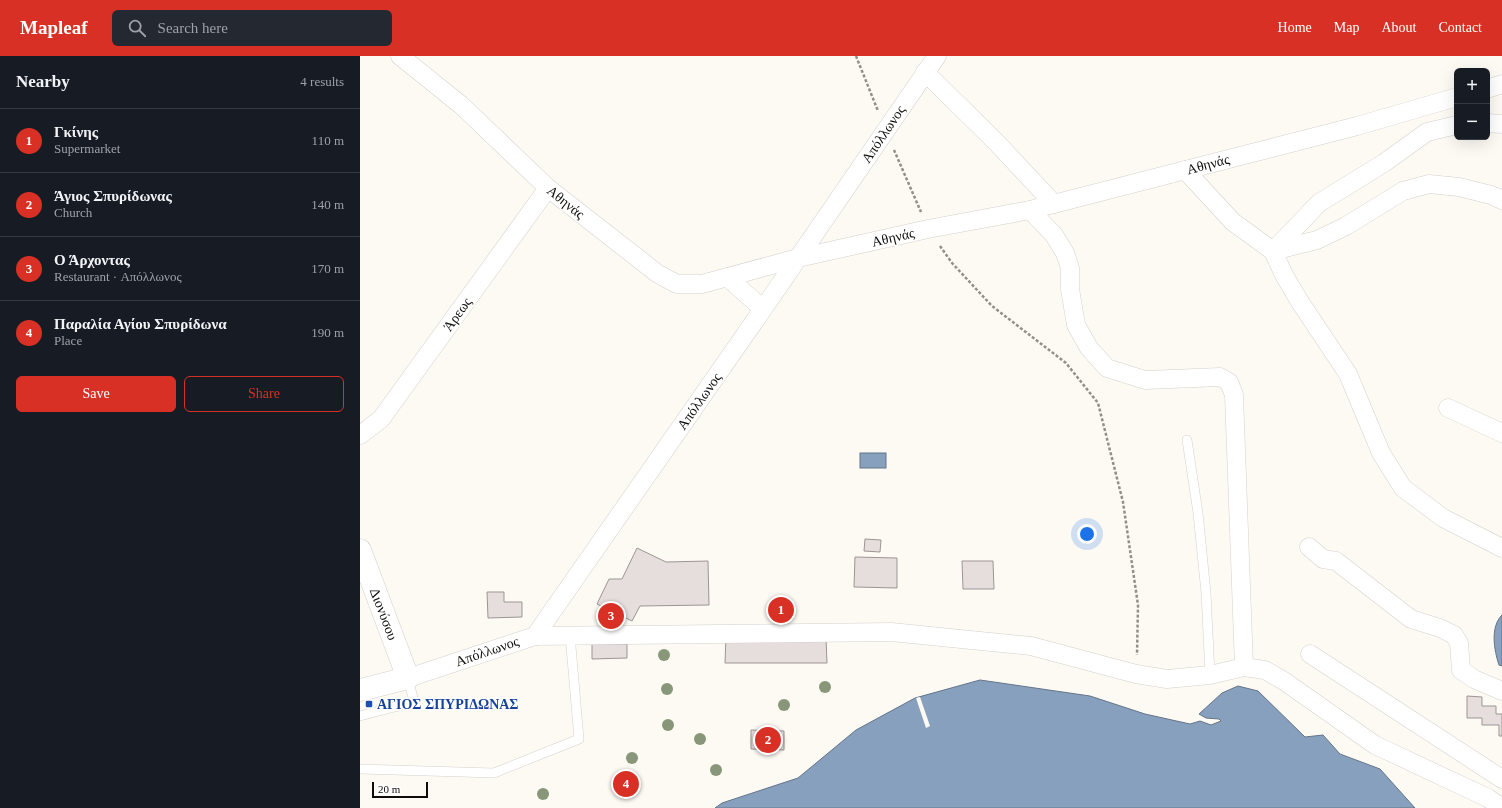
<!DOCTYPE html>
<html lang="en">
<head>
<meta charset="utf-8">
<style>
	:root { --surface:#171b24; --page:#242831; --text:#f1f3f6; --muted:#9ea1a6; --line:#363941; --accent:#d93025 }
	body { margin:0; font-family:Georgia,serif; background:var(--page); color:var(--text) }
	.controls { position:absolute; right:12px; top:12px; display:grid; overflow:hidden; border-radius:6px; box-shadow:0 4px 16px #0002 }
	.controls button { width:36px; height:36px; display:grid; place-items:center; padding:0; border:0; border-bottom:1px solid var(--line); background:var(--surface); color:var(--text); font:20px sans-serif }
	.scale { position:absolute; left:12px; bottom:10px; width:56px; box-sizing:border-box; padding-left:4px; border:2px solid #0e0d0b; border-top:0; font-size:11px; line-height:14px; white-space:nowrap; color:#0e0d0b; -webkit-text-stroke:3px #fff; paint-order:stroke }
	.you { position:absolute; left:727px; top:478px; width:14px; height:14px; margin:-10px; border:3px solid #fff; border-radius:50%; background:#1a73e8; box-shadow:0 0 0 6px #1a73e833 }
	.badge { display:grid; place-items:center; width:26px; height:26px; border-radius:50%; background:var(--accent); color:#fff; font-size:13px; font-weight:700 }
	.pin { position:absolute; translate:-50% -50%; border:2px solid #fff; box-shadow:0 1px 4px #0006 }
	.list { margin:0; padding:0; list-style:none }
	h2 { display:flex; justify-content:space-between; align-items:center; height:52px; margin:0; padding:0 16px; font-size:17px }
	h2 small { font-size:13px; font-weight:400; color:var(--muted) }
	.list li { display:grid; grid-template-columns:26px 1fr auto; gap:12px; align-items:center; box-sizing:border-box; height:64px; padding:0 16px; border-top:1px solid var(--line) }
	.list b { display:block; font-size:15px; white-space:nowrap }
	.list p { margin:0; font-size:13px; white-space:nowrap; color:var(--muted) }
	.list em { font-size:13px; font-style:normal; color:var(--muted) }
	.actions { display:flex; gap:8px; padding:12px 16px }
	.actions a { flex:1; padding:9px 0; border:1px solid var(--accent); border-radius:6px; text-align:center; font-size:14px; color:var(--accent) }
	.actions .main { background:var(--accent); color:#fff }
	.icon { flex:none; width:22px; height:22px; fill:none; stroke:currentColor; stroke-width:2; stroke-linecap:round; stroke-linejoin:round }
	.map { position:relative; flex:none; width:1142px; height:752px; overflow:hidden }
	header { display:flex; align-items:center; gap:24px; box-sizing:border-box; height:56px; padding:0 20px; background:var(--accent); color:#fff }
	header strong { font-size:19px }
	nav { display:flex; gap:22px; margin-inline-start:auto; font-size:14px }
	.search { width:280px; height:36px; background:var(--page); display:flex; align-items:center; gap:10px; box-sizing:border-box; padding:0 14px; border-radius:6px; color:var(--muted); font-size:15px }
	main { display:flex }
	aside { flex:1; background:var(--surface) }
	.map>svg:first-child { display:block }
</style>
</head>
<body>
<header>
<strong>Mapleaf</strong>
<div class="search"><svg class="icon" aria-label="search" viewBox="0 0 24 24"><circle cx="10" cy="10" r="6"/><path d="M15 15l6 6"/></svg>Search here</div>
<nav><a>Home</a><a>Map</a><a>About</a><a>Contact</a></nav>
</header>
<main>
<aside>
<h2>Nearby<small>4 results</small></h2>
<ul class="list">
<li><span class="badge">1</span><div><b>Γκίνης</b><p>Supermarket</p></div><em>110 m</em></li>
<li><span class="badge">2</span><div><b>Άγιος Σπυρίδωνας</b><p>Church</p></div><em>140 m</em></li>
<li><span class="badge">3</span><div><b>Ο Άρχοντας</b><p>Restaurant · Απόλλωνος</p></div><em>170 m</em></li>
<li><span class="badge">4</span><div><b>Παραλία Αγίου Σπυρίδωνα</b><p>Place</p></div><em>190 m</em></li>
</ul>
<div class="actions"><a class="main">Save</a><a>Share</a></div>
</aside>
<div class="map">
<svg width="1142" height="752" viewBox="0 0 1142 752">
	<rect width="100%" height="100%" fill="#fdfaf4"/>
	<g fill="#87a0be" stroke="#637488">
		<rect x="500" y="397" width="26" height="15"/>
		<path d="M 1142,559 L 1142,610 L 1139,609 C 1134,594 1130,571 1142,559 Z"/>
		<path d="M 620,624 L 730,640 L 785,658 L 830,668 L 840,665 L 851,669 L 861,665 L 859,663 L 846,662 L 839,658 L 862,637 L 878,630 L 898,635 L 945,681 L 963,679 L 980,698 L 1020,713 L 1055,752 L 355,752 L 362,747 L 438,722 L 496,674 L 555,642 Z"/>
	</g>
	<path fill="#fdfaf4" d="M 560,641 L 570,670 L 566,672 L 556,642 Z"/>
	<g fill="#e6dedd" stroke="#9c9594">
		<path d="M 505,483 L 521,484 L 520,496 L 504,495 Z"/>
		<path d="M 277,492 L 306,506 L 348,505 L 349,549 L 280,550 L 272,565 L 237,548 L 249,523 L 262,523 Z"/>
		<path d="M 495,501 L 537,502 L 537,532 L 494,531 Z"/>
		<path d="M 602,505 L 633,505 L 634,533 L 603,533 Z"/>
		<path d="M 127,536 L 144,536 L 144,546 L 162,546 L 162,561 L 128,562 Z"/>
		<path d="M 366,580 L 466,581 L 467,607 L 365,607 Z"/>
		<path d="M 232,588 L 267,588 L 267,602 L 232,603 Z"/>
		<path d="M 1107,640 L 1122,641 L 1122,650 L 1136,650 L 1136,658 L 1142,658 L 1142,680 L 1139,680 L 1139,669 L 1122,669 L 1122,662 L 1107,662 Z"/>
		<path d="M 391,674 L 424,675 L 424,694 L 391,693 Z"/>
	</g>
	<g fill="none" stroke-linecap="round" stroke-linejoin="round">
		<g stroke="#d4d1cc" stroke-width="10">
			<g id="lane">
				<path d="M 827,384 L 838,457 L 846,537 L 850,619"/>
				<path d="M 0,660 L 54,646 L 48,622"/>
				<path d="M 0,713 L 134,717 L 219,683 L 210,579"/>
			</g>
		</g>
		<g stroke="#d4d1cc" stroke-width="19">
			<g id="street">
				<path d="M 40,0 L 101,49 L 188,132 L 298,218 L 317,228 L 342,228 L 438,202 L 568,173 L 670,154 L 997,70 L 1097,41"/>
				<path d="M 565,16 L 637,87 L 694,148"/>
				<path d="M 1127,33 L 1142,28"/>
				<path d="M 1127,67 L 1142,68"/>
				<path d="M 1097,69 L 1067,76 L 1024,107 L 959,147 L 913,195 L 924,219 L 940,246 L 988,318 L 1021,397 L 1043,432 L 1083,462 L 1142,492"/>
				<path d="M 825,114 L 873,166 L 913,195 L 957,184 L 986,170 L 1043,135 L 1069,128 L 1099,131 L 1131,139 L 1142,144"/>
				<path d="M 670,154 L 694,179 L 705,197 L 710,212 L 710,233 L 716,269 L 729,292 L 747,312 L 785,324 L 860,321 L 869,326 L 874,339 L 884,611"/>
				<path d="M 367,221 L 403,253"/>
				<path d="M 1088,352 L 1142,377"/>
				<path d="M 0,379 L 21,363 L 188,132"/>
				<path d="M 949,491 L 963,503 L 976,505 L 1051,563 L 1080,572 L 1094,579 L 1099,587 L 1101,614 L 1114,623 L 1142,635"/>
				<path d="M 175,580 L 531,576 L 671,590 L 776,618 L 807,623 L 850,619 L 884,611 L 905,614 L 924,625 L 1015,689 L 1128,742 L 1142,752"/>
				<path d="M 950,598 L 1142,723"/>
				<path d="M 48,622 L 175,580 L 403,253 L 577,0"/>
			</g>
		</g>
		<g stroke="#d4d1cc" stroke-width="23">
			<path id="secondary" d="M 0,494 L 48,622 L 0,634"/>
		</g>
		<g stroke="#928f8b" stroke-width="2.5" stroke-dasharray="3 2" stroke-linecap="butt">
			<path d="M 496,0 L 518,55"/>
			<path d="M 534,94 L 561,156"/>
			<path d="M 580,190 L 592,207 L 632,250 L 706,307 L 738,347 L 763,446 L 778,549 L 777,599"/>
		</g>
		<use href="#lane" stroke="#fff" stroke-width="9"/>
		<use href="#street" stroke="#fff" stroke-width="18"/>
		<use href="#secondary" stroke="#fff" stroke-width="22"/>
	</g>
	<g fill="#88977a">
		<circle cx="304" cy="599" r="6"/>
		<circle cx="465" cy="631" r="6"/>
		<circle cx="307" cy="633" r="6"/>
		<circle cx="424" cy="649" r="6"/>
		<circle cx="308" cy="669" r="6"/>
		<circle cx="340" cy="683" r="6"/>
		<circle cx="272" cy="702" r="6"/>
		<circle cx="356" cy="714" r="6"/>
		<circle cx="183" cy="738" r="6"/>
	</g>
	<rect fill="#1a4fb4" stroke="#fff" stroke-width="1.5" x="5" y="644" width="8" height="8" rx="2"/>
	<g text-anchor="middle" stroke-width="3" stroke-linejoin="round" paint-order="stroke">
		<g font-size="14" fill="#0e0d0b" stroke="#fff">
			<text transform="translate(523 78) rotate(-56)" y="5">Απόλλωνος</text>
			<text transform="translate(848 108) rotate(-15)" y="5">Αθηνάς</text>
			<text transform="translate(206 146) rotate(39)" y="5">Αθηνάς</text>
			<text transform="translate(533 181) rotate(-13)" y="5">Αθηνάς</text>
			<text transform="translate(97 258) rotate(-54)" y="5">Άρεως</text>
			<text transform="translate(339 345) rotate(-55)" y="5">Απόλλωνος</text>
			<text transform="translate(24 558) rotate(69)" y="5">Διονύσου</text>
			<text transform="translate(127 595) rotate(-19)" y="5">Απόλλωνος</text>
		</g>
		<g font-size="14" font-weight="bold" fill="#164399" stroke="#fff" text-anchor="start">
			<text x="17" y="653">ΑΓΙΟΣ ΣΠΥΡΙΔΩΝΑΣ</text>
		</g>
	</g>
</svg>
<div class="controls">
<button>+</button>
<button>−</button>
</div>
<div class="scale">20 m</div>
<div class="you"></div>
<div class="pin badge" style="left:421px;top:554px">1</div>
<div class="pin badge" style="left:408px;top:684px">2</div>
<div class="pin badge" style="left:251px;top:560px">3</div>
<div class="pin badge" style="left:266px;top:728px">4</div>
</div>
</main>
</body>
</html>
